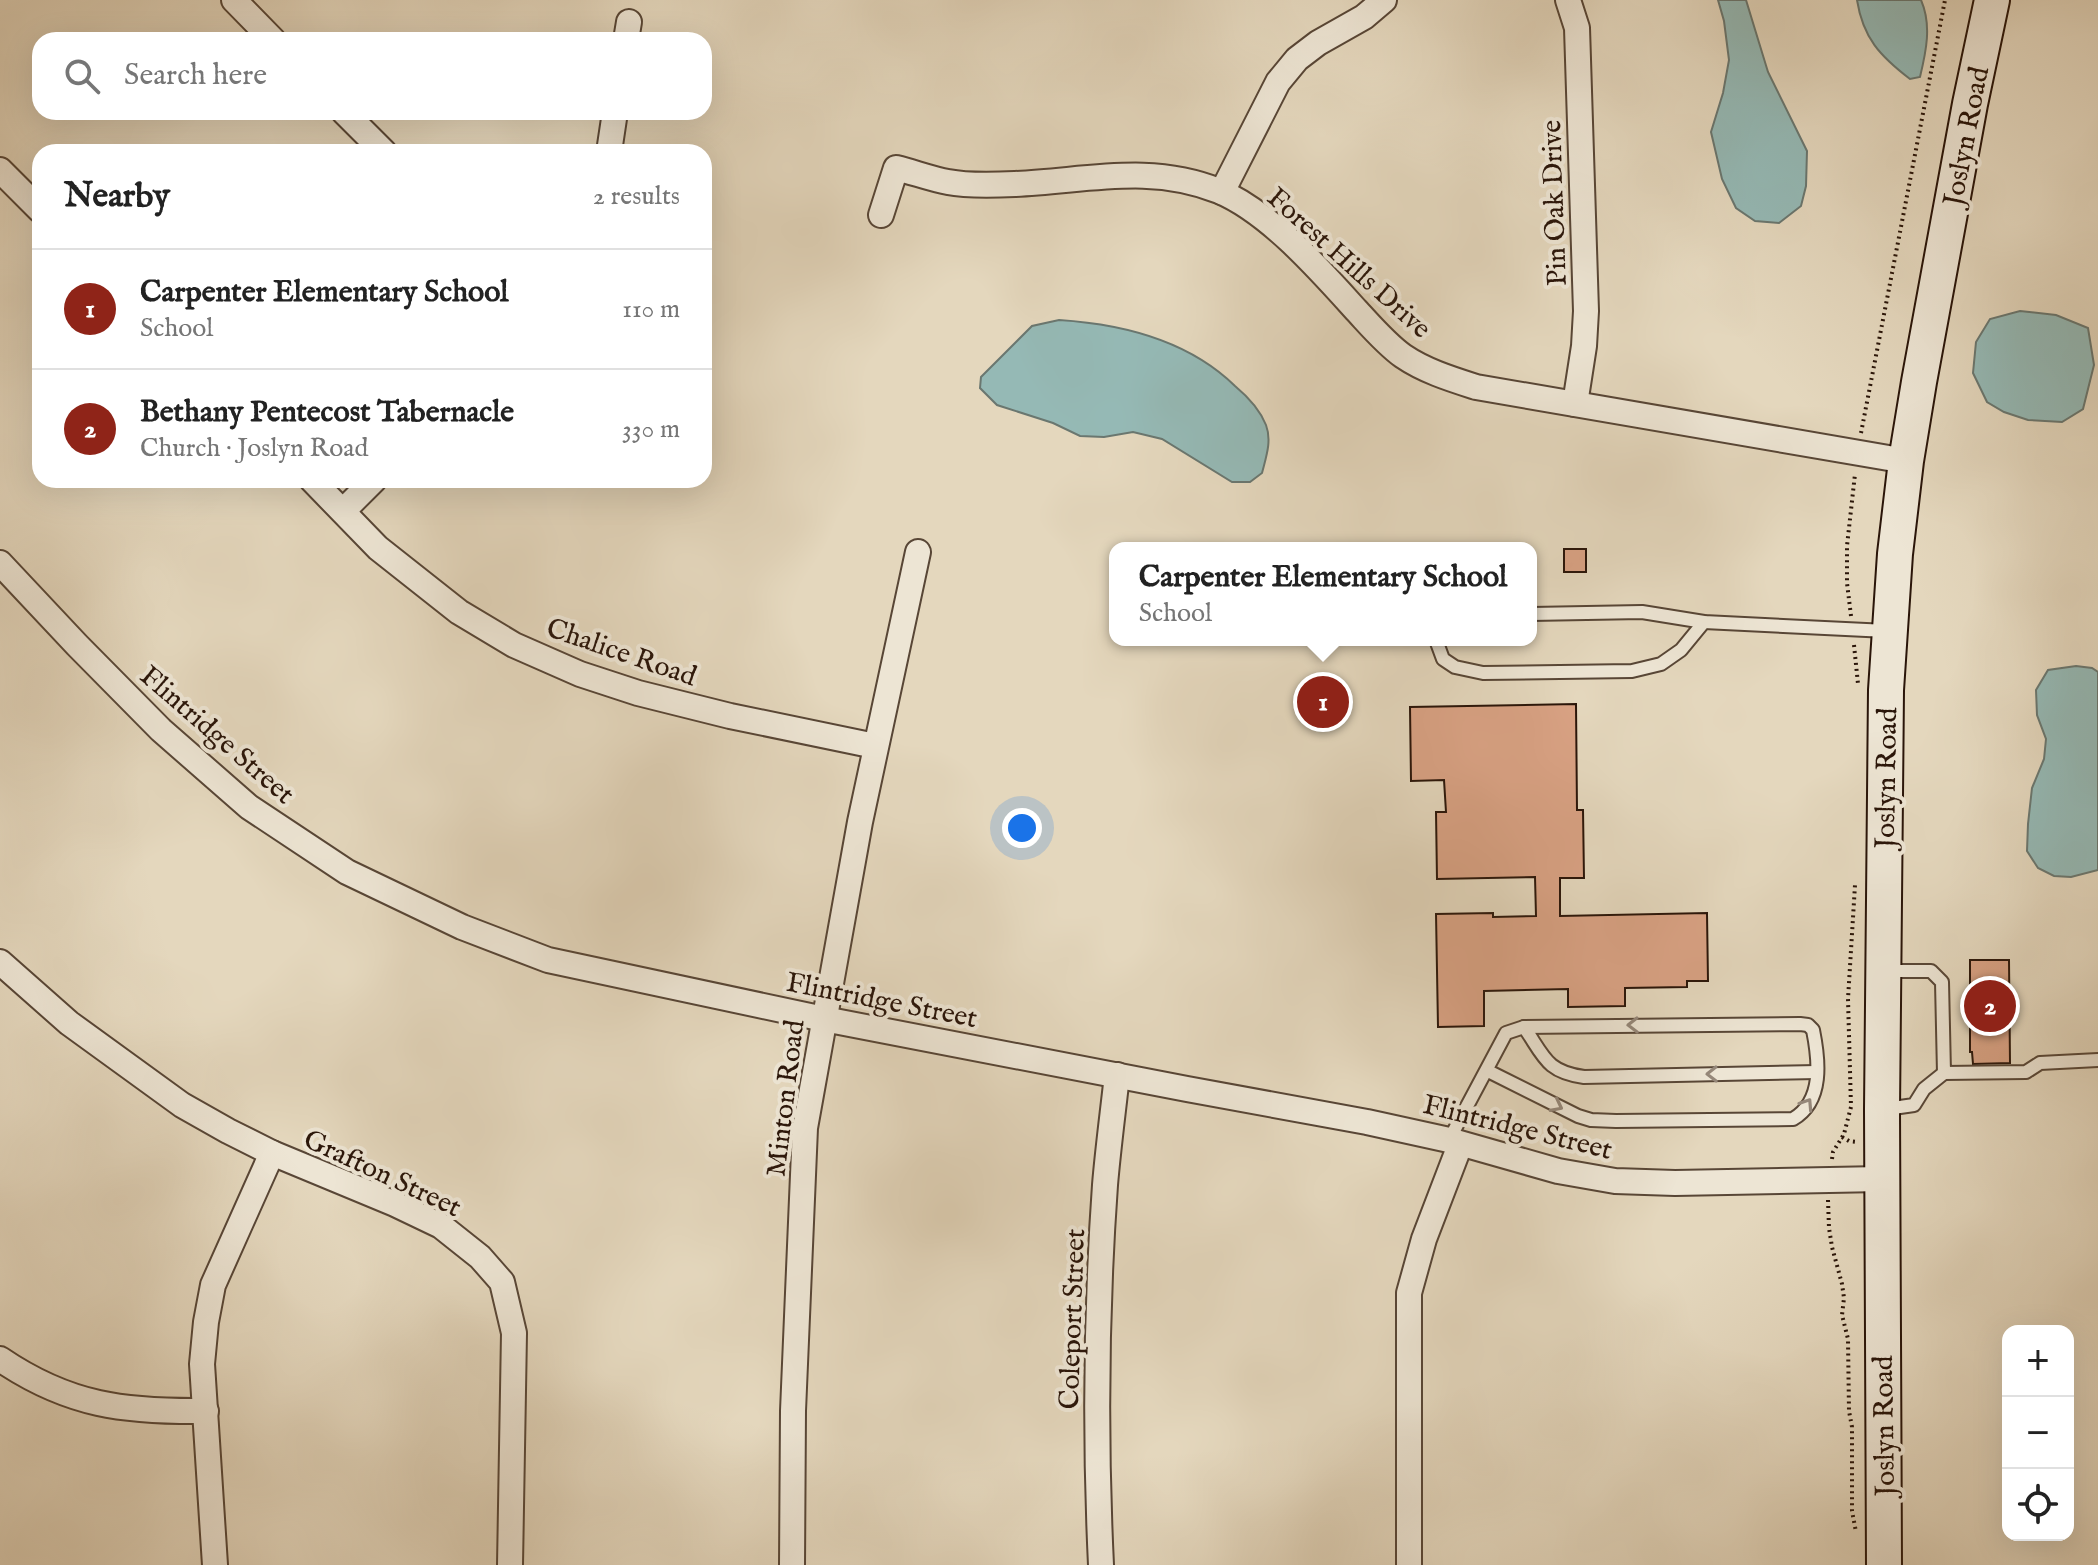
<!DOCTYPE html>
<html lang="en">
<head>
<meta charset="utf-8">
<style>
	:root { --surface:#fff; --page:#f6f6f6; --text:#222; --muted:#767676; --line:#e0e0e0; --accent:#8f2418 }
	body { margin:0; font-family:"IM FELL English",serif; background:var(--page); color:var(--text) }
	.controls { position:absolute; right:24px; bottom:24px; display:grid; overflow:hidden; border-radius:16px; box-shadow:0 8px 32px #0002 }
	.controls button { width:72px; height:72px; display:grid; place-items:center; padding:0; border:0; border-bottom:2px solid var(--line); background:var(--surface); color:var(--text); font:40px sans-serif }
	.you { position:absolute; left:1022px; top:828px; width:28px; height:28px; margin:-20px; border:6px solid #fff; border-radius:50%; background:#1a73e8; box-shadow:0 0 0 12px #1a73e833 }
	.badge { display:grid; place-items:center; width:52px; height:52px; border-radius:50%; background:var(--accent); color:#fff; font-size:26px; font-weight:700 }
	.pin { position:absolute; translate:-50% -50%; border:4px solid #fff; box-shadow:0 2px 8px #0006 }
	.popup { position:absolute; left:1109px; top:542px; width:428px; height:104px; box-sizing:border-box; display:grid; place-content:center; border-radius:16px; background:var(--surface); filter:drop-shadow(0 2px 6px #0005); font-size:26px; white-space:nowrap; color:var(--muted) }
	.popup b { font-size:30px; color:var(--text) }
	.popup::after { content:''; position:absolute; left:50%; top:100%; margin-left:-16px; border:16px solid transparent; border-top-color:var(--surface) }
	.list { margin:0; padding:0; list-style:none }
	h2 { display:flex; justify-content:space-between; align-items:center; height:104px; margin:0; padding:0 32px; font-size:34px }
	h2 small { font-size:26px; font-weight:400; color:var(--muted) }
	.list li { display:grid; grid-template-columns:52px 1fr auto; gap:24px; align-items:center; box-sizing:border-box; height:120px; padding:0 32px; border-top:2px solid var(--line) }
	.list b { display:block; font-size:30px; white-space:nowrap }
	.list p { margin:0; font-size:26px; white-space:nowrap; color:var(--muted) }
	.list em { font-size:26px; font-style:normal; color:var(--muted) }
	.icon { flex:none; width:44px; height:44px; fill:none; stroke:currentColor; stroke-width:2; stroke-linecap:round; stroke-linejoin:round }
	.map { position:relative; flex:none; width:2098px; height:1565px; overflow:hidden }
	.search { position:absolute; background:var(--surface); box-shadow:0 8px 32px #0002; left:32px; top:32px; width:680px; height:88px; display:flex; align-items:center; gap:20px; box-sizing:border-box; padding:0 28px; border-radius:24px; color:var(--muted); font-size:30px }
	.panel { position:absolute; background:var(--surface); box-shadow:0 8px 32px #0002; left:32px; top:144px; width:680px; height:344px; border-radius:24px }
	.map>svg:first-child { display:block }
</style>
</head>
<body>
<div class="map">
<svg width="2098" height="1565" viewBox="0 0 2098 1565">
	<rect width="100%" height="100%" fill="#e4d7bd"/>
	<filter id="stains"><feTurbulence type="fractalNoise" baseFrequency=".0025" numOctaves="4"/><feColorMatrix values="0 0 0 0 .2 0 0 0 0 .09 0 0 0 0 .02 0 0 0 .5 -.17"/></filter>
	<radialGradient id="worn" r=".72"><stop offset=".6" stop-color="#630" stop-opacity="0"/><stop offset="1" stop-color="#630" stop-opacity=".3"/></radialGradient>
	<g fill="#95b9b5" stroke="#6a7770" stroke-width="2">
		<path d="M 1718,0 L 1746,0 L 1768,72 L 1807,151 L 1806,186 L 1801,206 L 1779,223 L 1755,221 L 1736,208 L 1722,179 L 1711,132 L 1723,93 L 1729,60 L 1724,21 Z"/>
		<path d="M 1857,0 L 1921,0 C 1932,25 1926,52 1920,77 L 1910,79 C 1880,56 1863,38 1857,0 Z"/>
		<path d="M 2020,311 L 2056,315 L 2088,328 L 2094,365 L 2083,409 L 2062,422 L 2028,420 L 2004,412 L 1987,402 L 1973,373 L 1976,342 L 1990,319 Z"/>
		<path d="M 1059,320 C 1122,324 1189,341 1235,386 C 1247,396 1260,410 1266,425 C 1272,441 1266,457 1262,473 L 1250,482 L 1232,482 L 1162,439 L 1133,432 L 1104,437 L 1080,436 L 1053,423 L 997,405 L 980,388 L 981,377 L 1032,326 Z"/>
		<path d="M 2076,666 L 2092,668 L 2098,672 L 2098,870 L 2071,877 L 2054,876 L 2038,868 L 2027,851 L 2028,824 L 2032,788 L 2044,759 L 2046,739 L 2037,715 L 2036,690 L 2048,670 Z"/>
	</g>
	<g fill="#d9a284" stroke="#2a1509" stroke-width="2">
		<rect x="1564" y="549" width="22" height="23"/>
		<path d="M 1576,704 L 1577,810 L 1583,810 L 1584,878 L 1560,878 L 1560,916 L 1707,913 L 1708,981 L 1687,981 L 1687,987 L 1625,988 L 1625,1006 L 1568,1007 L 1568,989 L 1484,991 L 1484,1026 L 1438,1027 L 1436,914 L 1493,913 L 1493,917 L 1536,916 L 1535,877 L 1437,879 L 1436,812 L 1446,812 L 1444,780 L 1411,781 L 1410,707 Z"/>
		<path d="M 1970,960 L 2009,960 L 2010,1063 L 1973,1064 L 1972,1052 L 1970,1052 Z"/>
	</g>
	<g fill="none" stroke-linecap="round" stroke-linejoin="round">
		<g stroke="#584636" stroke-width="16">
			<g id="lane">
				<path d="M 1531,614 L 1642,612 L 1704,622 L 1887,631"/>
				<path d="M 1436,640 L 1443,659 L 1455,667 L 1483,673 L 1632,671 L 1661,664 L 1681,650 L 1704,622"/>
				<path d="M 1886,971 L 1931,971 L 1942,982 L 1944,1073 L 2026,1072 L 2040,1063 L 2098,1060"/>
				<path d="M 1524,1027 C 1544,1056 1546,1072 1584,1077 L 1817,1072"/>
				<path d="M 1886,1109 L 1914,1105 L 1924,1089 L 1944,1073"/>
				<path d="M 1449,1140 L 1506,1033 L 1524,1027 L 1800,1024 L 1808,1025 L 1813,1030 C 1819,1060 1824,1101 1793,1119 L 1616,1121 L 1591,1120 L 1578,1116 L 1488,1071"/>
			</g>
		</g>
		<g stroke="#584636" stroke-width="28">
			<g id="street">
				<path d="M 234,0 L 273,40"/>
				<path d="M 1568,0 L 1577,28 L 1586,311 L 1584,346 L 1575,404"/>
				<path d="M 626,40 L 629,22"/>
				<path d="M 344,112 L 384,152"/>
				<path d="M 609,152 L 615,112"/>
				<path d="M 0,170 L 40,210"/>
				<path d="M 1222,192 L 1278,82 L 1297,59 L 1318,43 L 1364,17 L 1384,0"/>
				<path d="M 881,215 L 896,168 C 913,172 931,179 948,182 C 968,186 995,185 1015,184 C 1086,181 1150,163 1219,191 C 1269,212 1319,269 1356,310 C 1370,325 1386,344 1403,356 C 1425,371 1451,379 1476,387 L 1906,461"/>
				<path d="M 312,480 L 378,548 L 459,612 L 514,645 L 580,674 L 638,693 L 730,716 L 875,746"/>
				<path d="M 343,511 L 374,480"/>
				<path d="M 0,563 L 77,645 L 161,730 L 249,807 L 347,872 L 462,927 L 548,960 L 824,1019 L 1187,1089 L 1367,1122 L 1449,1140 L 1558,1171 L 1615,1181 L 1675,1183 L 1881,1179"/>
				<path d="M 0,962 L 69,1023 L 182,1105 L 228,1131 L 272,1153 L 395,1204 L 441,1226 L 480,1257 L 502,1282 L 514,1333 L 510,1565"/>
				<path d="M 0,1359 C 69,1406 125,1412 206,1411"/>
				<path d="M 215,1565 L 202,1364 L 206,1322 L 213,1285 L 272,1153"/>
				<path d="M 792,1565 L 793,1411 L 805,1128 L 860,822 L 918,552"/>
				<path d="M 1101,1565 C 1095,1439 1096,1311 1105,1185 C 1108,1149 1113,1112 1117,1075"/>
				<path d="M 1409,1565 L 1409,1293 L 1424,1239 L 1460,1145"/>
			</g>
		</g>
		<g stroke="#2a1509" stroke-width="38">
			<path id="secondary" d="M 1884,1565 L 1882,1110 L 1886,690 L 1895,554 L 1906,461 L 1919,382 L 1970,104 L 1992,0"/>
		</g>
		<g stroke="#2a1509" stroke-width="4" stroke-dasharray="2 4" stroke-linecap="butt">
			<path d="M 1861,433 L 1945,0"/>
			<path d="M 1851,616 L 1847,583 L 1847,546 L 1855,474"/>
			<path d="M 1854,645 L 1858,684"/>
			<path d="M 1842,1137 L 1849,1141 L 1858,1142"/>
			<path d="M 1832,1159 L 1833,1152 L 1844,1134 L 1851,1107 L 1848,999 L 1855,885"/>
			<path d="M 1828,1200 L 1829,1228 L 1832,1247 L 1842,1284 L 1844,1298 L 1842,1315 L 1848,1339 L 1849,1411 L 1852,1427 L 1852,1511 L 1856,1532"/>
		</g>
		<use href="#lane" stroke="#ede5d4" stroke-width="12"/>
		<use href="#street" stroke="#ede5d4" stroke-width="24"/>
		<use href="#secondary" stroke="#ede5d4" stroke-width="34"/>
	</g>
	<defs><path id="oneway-chevron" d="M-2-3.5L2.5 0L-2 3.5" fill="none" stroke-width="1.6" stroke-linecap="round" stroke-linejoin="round" transform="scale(2)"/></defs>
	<g stroke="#958779">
		<use href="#oneway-chevron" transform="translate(1633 1025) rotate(179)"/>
		<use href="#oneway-chevron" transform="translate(1712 1074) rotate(179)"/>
		<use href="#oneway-chevron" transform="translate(1807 1104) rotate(-57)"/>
		<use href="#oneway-chevron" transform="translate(1557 1106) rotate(27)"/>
	</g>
	<g text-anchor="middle" stroke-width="8" stroke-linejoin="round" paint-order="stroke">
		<g font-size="28" fill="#2a1509" stroke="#ede5d4">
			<text transform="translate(1965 136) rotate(-79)" y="10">Joslyn Road</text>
			<text transform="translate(1553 203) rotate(-92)" y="10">Pin Oak Drive</text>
			<text transform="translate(1350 262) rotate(42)" y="10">Forest Hills Drive</text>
			<text transform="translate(622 651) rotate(19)" y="10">Chalice Road</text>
			<text transform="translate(218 734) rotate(41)" y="10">Flintridge Street</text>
			<text transform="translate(1885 778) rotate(-89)" y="10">Joslyn Road</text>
			<text transform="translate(882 999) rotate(11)" y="10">Flintridge Street</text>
			<text transform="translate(784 1098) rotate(-83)" y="10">Minton Road</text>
			<text transform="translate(1518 1126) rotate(14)" y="10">Flintridge Street</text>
			<text transform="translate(383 1172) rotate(25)" y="10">Grafton Street</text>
			<text transform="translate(1071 1319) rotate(-88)" y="10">Coleport Street</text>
			<text transform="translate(1883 1426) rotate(-91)" y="10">Joslyn Road</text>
		</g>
	</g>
	<rect width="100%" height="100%" filter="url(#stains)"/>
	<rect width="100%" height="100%" fill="url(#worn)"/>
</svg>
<div class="controls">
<button>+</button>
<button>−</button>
<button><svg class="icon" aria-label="locate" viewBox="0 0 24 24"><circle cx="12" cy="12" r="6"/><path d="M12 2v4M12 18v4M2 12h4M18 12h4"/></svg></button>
</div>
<div class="you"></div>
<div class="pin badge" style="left:1323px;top:702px">1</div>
<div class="popup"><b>Carpenter Elementary School</b>School</div>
<div class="pin badge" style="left:1990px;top:1006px">2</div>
<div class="search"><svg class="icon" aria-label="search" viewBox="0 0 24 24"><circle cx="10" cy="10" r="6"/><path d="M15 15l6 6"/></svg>Search here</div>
<section class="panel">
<h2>Nearby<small>2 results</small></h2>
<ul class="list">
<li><span class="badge">1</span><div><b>Carpenter Elementary School</b><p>School</p></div><em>110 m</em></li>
<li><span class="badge">2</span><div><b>Bethany Pentecost Tabernacle</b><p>Church · Joslyn Road</p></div><em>330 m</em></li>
</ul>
</section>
</div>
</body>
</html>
